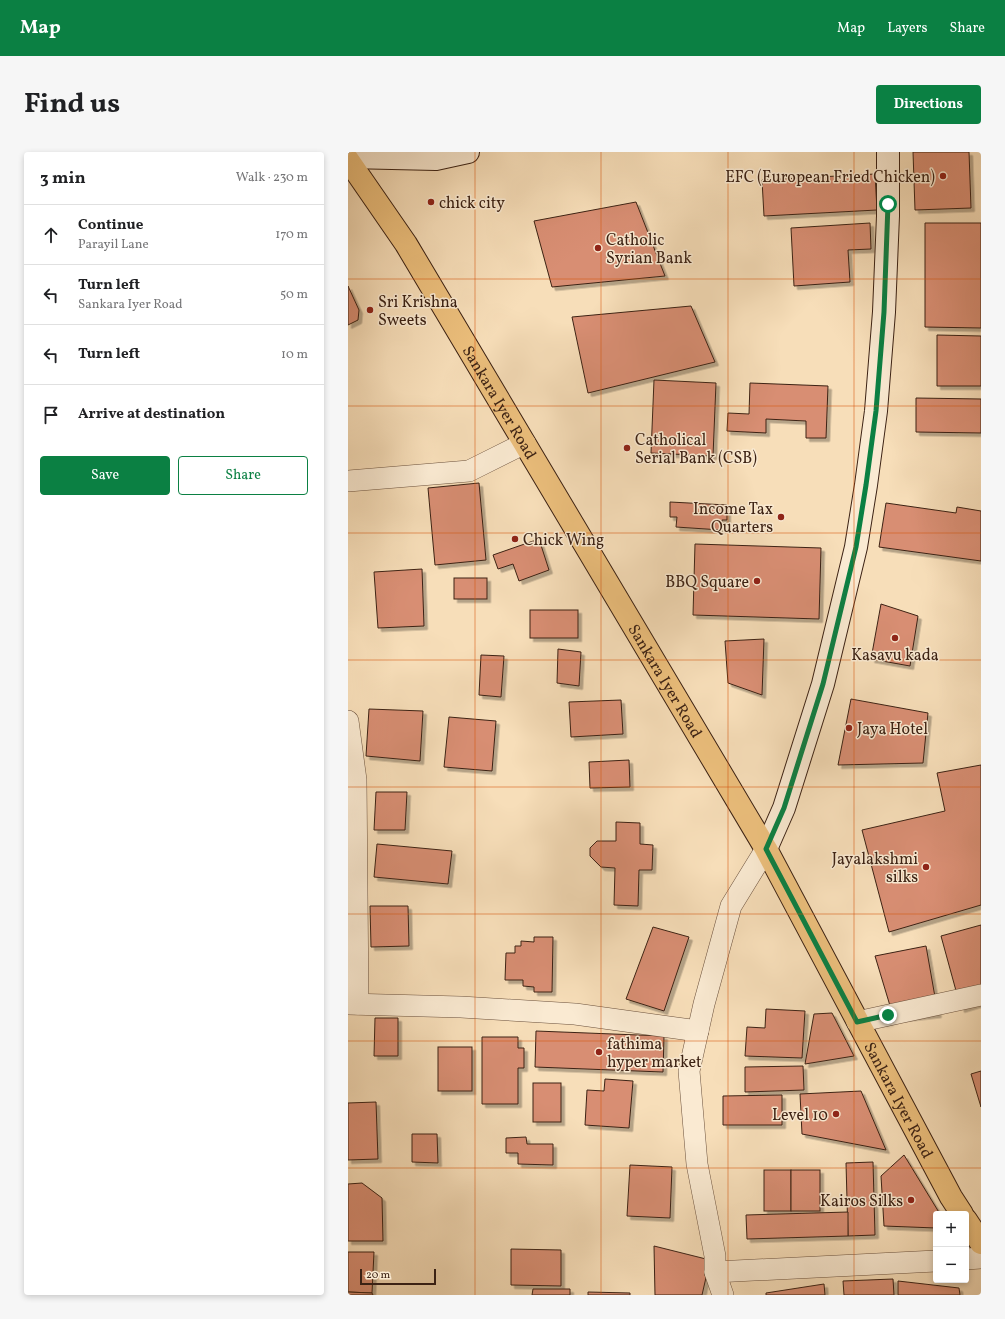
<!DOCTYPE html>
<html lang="en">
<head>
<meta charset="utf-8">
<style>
	:root { --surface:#fff; --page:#f6f6f6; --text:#202124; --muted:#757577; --line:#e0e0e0; --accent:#0b8043 }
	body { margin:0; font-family:Vollkorn,serif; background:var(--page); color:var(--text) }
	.controls { position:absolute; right:12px; bottom:12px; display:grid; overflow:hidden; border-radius:4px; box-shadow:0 2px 6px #0003 }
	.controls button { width:36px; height:36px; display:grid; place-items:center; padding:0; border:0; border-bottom:1px solid var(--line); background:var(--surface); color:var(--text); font:20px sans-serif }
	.scale { position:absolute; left:12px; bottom:10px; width:76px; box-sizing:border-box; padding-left:4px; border:2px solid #3c2214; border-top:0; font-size:11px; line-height:14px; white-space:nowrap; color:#3c2214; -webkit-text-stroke:3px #faead2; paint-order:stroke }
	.stop { position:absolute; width:12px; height:12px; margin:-9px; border:3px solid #0b8043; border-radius:50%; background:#fff }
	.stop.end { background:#0b8043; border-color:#fff; box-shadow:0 1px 4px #0008 }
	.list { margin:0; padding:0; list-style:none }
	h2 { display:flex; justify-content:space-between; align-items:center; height:52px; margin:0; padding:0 16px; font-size:17px }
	h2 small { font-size:13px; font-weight:400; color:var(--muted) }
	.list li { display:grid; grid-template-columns:26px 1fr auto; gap:12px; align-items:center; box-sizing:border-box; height:60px; padding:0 16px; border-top:1px solid var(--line) }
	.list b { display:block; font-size:15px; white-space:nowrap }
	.list p { margin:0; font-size:13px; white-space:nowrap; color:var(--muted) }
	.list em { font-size:13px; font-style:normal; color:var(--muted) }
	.actions { display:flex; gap:8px; padding:12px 16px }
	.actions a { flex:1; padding:9px 0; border:1px solid var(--accent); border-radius:4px; text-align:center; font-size:14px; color:var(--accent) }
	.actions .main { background:var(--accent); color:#fff }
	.icon { flex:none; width:22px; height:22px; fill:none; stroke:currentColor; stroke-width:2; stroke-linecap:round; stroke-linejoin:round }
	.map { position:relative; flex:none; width:633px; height:1143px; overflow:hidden; border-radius:4px }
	header { display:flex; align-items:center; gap:24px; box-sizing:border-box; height:56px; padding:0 20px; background:var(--accent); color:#fff }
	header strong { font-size:19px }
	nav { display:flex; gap:22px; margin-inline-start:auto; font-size:14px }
	.intro { display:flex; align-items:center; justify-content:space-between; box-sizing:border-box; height:96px; padding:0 24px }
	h1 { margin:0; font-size:28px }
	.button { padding:10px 18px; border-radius:4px; background:var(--accent); color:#fff; font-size:14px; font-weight:700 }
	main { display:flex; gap:24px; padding:0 24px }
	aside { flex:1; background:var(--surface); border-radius:4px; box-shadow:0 2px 6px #0003 }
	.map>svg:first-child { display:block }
</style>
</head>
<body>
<header>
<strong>Map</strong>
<nav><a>Map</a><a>Layers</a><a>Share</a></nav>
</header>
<div class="intro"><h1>Find us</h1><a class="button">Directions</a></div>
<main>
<aside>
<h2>3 min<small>Walk · 230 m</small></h2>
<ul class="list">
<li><svg class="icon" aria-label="ahead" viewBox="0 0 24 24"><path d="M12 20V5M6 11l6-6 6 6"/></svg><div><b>Continue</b><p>Parayil Lane</p></div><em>170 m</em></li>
<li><svg class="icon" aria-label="left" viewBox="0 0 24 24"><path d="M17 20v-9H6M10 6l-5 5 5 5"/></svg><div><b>Turn left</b><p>Sankara Iyer Road</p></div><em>50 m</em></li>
<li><svg class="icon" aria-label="left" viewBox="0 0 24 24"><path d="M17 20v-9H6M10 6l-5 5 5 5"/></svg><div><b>Turn left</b></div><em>10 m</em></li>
<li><svg class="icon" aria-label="arrive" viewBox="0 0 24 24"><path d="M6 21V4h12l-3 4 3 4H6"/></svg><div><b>Arrive at destination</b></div></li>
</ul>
<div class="actions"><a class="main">Save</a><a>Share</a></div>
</aside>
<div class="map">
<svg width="633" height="1143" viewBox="0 0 633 1143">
	<defs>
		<filter id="shadow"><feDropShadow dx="3.5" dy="3.5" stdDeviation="0" flood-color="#0004"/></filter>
	</defs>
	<rect width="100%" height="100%" fill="#f7deb9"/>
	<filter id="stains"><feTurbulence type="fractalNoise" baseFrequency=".005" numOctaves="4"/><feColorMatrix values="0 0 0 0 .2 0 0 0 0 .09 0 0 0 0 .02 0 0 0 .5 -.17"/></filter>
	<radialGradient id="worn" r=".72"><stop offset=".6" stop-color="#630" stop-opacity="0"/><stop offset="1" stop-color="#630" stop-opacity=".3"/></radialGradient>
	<g fill="#d88e73" stroke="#3c2214" filter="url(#shadow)">
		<path d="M 565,0 L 621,0 L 623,56 L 567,58 Z"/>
		<path d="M 527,22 L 529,58 L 416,64 L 414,28 Z"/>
		<path d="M 288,50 L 317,124 L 204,135 L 186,69 Z"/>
		<path d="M 522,71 L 523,97 L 500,98 L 502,130 L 446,134 L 443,76 Z"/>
		<path d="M 577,71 L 633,71 L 633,176 L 577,175 Z"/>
		<path d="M 0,134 L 11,158 L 10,168 L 0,173 Z"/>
		<path d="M 343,154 L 367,210 L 240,241 L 224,165 Z"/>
		<path d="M 589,183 L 633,184 L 633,234 L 589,234 Z"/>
		<path d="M 306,228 L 368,231 L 365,304 L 303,301 Z"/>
		<path d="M 402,231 L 480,234 L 478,286 L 458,286 L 458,269 L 418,267 L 418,281 L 379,279 L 380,261 L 401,262 Z"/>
		<path d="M 568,246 L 633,247 L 633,281 L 568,280 Z"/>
		<path d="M 131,331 L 138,408 L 87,413 L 80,336 Z"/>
		<path d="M 322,350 L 379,353 L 379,368 L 374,368 L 373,378 L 328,375 L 329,365 L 322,365 Z"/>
		<path d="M 538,351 L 608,361 L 609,355 L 633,359 L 633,409 L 531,395 Z"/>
		<path d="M 191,387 L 201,418 L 171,429 L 165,412 L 150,417 L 145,403 Z"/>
		<path d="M 347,392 L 473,396 L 471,467 L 345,463 Z"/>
		<path d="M 74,417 L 76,474 L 30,476 L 26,420 Z"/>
		<rect x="106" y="426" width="33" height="21"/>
		<path d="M 533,452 L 570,464 L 562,514 L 523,507 Z"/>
		<rect x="182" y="458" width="48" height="28"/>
		<path d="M 416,487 L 414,543 L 380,531 L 377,489 Z"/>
		<path d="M 210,497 L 233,500 L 231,534 L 209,531 Z"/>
		<path d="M 133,503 L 156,504 L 153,545 L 131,543 Z"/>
		<path d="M 503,547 L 580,561 L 575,611 L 490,613 Z"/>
		<path d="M 273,548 L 275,582 L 223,585 L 221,550 Z"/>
		<path d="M 21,557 L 75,559 L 72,609 L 18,604 Z"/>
		<path d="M 101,565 L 148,569 L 144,619 L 96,615 Z"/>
		<path d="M 281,608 L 282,635 L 242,636 L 241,610 Z"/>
		<path d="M 633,613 L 633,753 L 541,780 L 514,678 L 597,659 L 589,621 Z"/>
		<path d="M 28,640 L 59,640 L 57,678 L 26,678 Z"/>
		<path d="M 268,670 L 292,671 L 292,692 L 305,693 L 304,718 L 291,718 L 290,754 L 266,753 L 267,716 L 253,715 L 242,704 L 242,696 L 249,689 L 268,689 Z"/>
		<path d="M 29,692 L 104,699 L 100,732 L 26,725 Z"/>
		<path d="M 22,754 L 60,754 L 61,794 L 23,795 Z"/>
		<path d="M 633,773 L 633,851 L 613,857 L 593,784 Z"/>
		<path d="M 305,775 L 341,785 L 316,859 L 278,847 Z"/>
		<path d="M 186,785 L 205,785 L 204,840 L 186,840 L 186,835 L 175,834 L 175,828 L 157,828 L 158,801 L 167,801 L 167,794 L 173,794 L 173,789 L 186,790 Z"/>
		<path d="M 578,794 L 590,862 L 546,867 L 527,804 Z"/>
		<path d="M 418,857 L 457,859 L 454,906 L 397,904 L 399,875 L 417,876 Z"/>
		<path d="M 484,861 L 506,904 L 457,912 L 466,862 Z"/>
		<path d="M 27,866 L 50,866 L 50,904 L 26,904 Z"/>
		<path d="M 188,879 L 316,884 L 315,920 L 187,915 Z"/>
		<path d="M 134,885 L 170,885 L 170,896 L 176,896 L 176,916 L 170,916 L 170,952 L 134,952 Z"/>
		<rect x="90" y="895" width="34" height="44"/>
		<path d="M 455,914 L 456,938 L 397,940 L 397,915 Z"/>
		<path d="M 633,919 L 633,955 L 623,922 Z"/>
		<path d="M 257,927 L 285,929 L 281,976 L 237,973 L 239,938 L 256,939 Z"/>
		<rect x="185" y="931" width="28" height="39"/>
		<path d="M 513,939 L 538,998 L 454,982 L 452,942 Z"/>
		<path d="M 434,943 L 434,973 L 375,973 L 375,944 Z"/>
		<path d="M 28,950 L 30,1007 L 0,1008 L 0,951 Z"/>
		<path d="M 64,982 L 89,982 L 90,1011 L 64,1010 Z"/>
		<path d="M 178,985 L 179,992 L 205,992 L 205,1013 L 170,1012 L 170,1001 L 158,1001 L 158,986 Z"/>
		<path d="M 556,1003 L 592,1062 L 588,1062 L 588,1076 L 536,1074 L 533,1024 Z"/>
		<path d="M 525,1010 L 527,1083 L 500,1084 L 498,1011 Z"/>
		<path d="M 282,1013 L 324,1015 L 322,1066 L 279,1064 Z"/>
		<rect x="416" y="1018" width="27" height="41"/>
		<rect x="443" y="1018" width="29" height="41"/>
		<path d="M 14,1031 L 34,1046 L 35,1089 L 0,1089 L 0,1032 Z"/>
		<path d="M 500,1060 L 500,1084 L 399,1087 L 398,1063 Z"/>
		<path d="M 306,1094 L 362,1108 L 354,1143 L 307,1143 Z"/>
		<path d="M 163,1097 L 213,1098 L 213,1134 L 163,1133 Z"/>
		<path d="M 0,1100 L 26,1100 L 24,1141 L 0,1140 Z"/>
		<path d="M 545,1127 L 546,1143 L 496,1143 L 495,1129 Z"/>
		<path d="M 550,1129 L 611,1136 L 612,1143 L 550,1143 Z"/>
		<path d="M 476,1132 L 477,1143 L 418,1143 L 418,1141 Z"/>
		<path d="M 185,1137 L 222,1137 L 222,1143 L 184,1143 Z"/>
		<path d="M 0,1140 L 24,1141 L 25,1143 L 0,1143 Z"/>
		<path d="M 240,1140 L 282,1141 L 282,1143 L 240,1143 Z"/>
	</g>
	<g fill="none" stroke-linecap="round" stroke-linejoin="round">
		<g stroke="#6b513d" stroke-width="22">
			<g id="street">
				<path d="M 0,329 L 121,319 L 177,291"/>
				<path d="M 0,569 L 8,628 L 10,852"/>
				<path d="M 0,852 L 113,855 L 227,862 L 350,879"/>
				<path d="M 509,870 L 633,843"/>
				<path d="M 618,1107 L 633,1106"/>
				<path d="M 367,1120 L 588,1109"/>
				<path d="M 375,1143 L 367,1120 L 367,1104 L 349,1012 L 341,919 L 356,852 L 383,754 L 418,697"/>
			</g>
		</g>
		<g stroke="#3c2214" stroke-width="24">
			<g id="secondary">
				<path d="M 0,5 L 88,7 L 120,0"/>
				<path d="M 418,697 L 436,656 L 475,532 L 508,395 L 518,333 L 528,259 L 536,160 L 540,64 L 540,0"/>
			</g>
		</g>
		<g stroke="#3c2214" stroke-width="24">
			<g id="primary">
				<path id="s1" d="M 0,8 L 58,92 L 418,697 L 603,1045 L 614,1062"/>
				<path d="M 618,1068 L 633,1091"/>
			</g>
		</g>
		<use href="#street" stroke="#faead2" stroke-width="21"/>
		<use href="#secondary" stroke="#faead2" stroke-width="22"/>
		<use href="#primary" stroke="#ecbf7c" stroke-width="22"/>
	</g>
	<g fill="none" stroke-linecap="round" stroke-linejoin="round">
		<path stroke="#0b8043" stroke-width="5" d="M 540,52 L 536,160 L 528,259 L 518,333 L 508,395 L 475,532 L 436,656 L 418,697 L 509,870 L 540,863"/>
	</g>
	<path fill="none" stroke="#d7540d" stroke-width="1" stroke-opacity="0.55" d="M 127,0 L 127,1143M 253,0 L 253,1143M 380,0 L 380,1143M 506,0 L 506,1143M 0,127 L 633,127M 0,254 L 633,254M 0,381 L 633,381M 0,508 L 633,508M 0,635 L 633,635M 0,762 L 633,762M 0,889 L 633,889M 0,1016 L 633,1016"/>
	<g fill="#8f2418" stroke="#faead2" stroke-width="1.5">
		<circle cx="595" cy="24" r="4"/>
		<circle cx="83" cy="50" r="4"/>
		<circle cx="250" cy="96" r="4"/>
		<circle cx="22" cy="158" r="4"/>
		<circle cx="279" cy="296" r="4"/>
		<circle cx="433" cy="365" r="4"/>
		<circle cx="167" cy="387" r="4"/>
		<circle cx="409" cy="429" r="4"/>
		<circle cx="547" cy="486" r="4"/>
		<circle cx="501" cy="576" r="4"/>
		<circle cx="578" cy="715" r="4"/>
		<circle cx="251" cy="900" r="4"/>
		<circle cx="488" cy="962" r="4"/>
		<circle cx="563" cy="1048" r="4"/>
	</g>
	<g text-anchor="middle" stroke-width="3" stroke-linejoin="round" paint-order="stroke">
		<g font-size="16" fill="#3c2214" stroke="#faead2" text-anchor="start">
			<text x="587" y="30" text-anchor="end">EFC (European Fried Chicken)</text>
			<text x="91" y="56">chick city</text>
			<text x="258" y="93">Catholic<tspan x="258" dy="18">Syrian Bank</tspan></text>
			<text x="30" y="155">Sri Krishna<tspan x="30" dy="18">Sweets</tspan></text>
			<text x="287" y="293">Catholical<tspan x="287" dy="18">Serial Bank (CSB)</tspan></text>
			<text x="425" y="362" text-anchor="end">Income Tax<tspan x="425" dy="18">Quarters</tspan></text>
			<text x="175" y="393">Chick Wing</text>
			<text x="401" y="435" text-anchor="end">BBQ Square</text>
			<text x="547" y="508" text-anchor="middle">Kasavu kada</text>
			<text x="509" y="582">Jaya Hotel</text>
			<text x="570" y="712" text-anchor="end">Jayalakshmi<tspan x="570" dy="18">silks</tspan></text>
			<text x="259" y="897">fathima<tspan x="259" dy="18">hyper market</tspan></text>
			<text x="480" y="968" text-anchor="end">Level 10</text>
			<text x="555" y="1054" text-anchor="end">Kairos Silks</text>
		</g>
		<g font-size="16" fill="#3c2214" stroke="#faead2">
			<text dy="6" stroke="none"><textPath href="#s1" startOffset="286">Sankara Iyer Road</textPath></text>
			<text dy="6" stroke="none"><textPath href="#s1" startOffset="610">Sankara Iyer Road</textPath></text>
			<text dy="6" stroke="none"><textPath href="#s1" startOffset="1090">Sankara Iyer Road</textPath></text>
		</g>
	</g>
	<rect width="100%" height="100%" filter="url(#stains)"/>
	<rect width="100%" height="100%" fill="url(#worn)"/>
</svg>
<div class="controls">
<button>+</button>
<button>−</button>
</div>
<div class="scale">20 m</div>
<div class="stop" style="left:540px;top:52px"></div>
<div class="stop end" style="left:540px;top:863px"></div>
</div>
</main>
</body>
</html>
